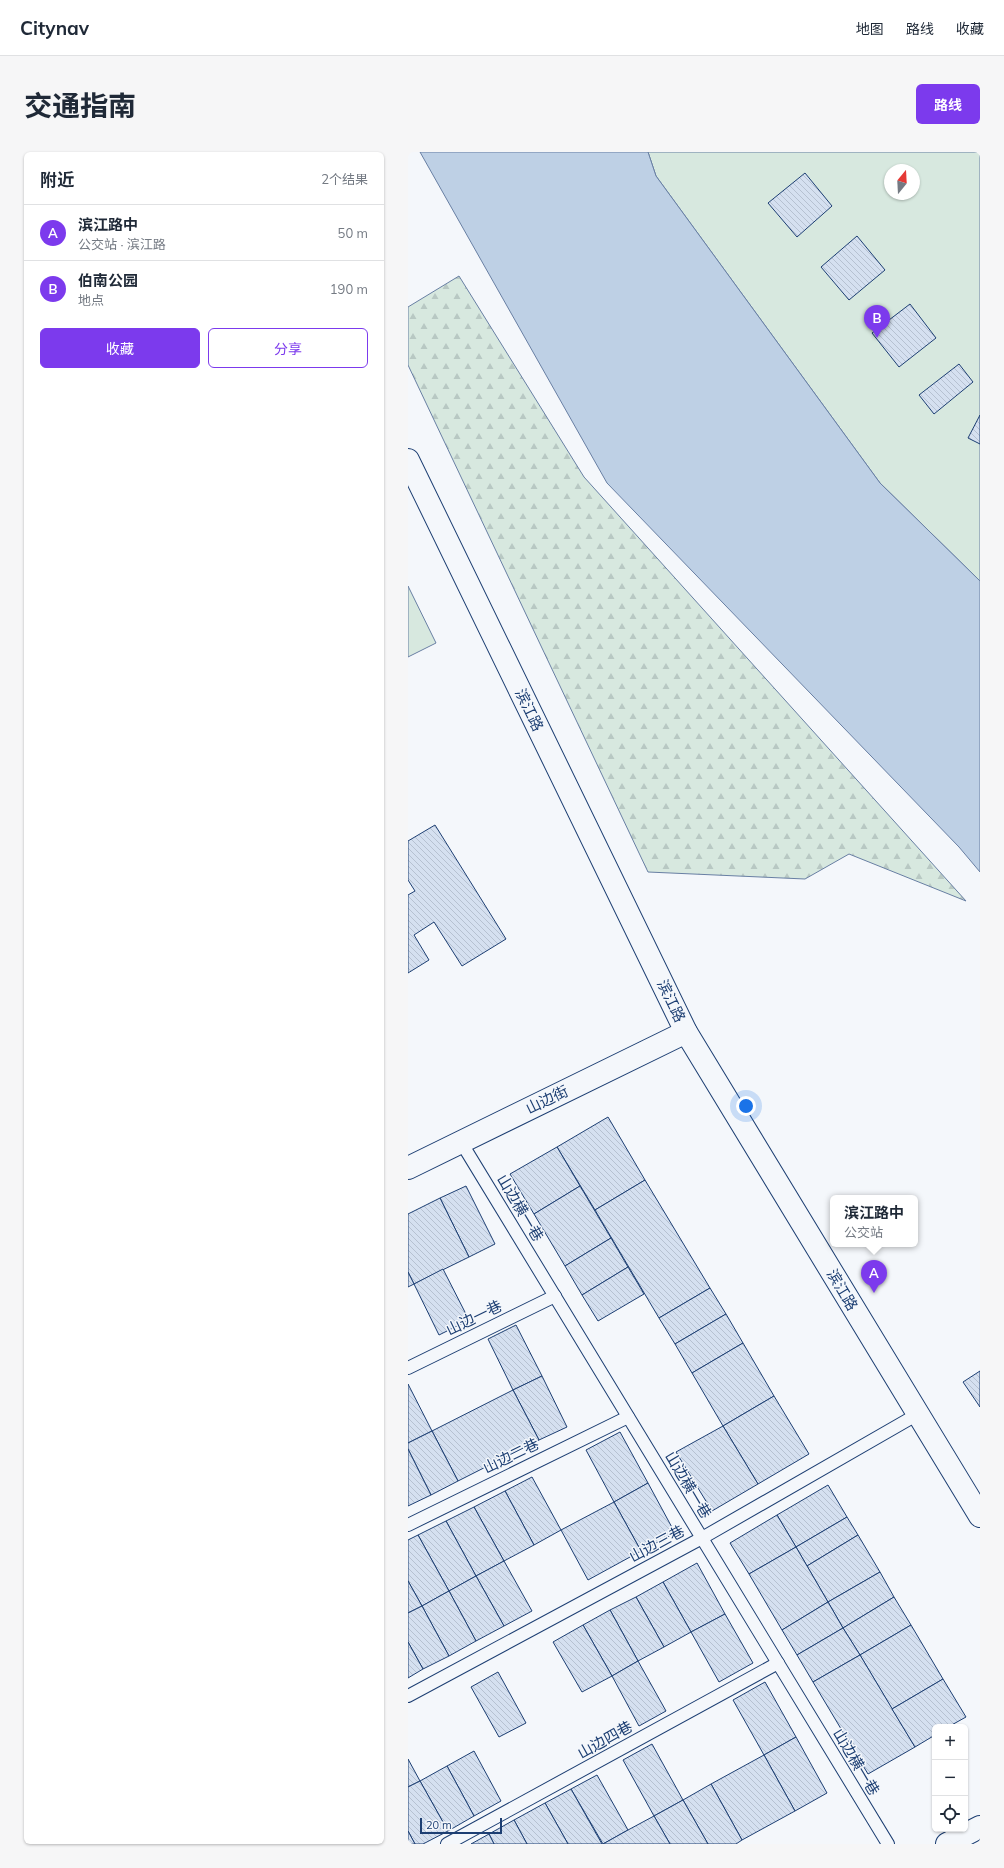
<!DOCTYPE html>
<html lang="zh">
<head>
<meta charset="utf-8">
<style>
	:root { --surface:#fff; --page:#f6f6f7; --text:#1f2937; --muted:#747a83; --line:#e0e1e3; --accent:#7c3aed }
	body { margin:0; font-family:Mulish,"Noto Sans SC",sans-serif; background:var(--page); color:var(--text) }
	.controls { position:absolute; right:12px; bottom:12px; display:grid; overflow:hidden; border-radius:6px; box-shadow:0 1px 3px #0004 }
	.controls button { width:36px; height:36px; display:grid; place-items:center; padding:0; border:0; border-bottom:1px solid var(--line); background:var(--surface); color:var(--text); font:20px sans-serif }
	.compass { position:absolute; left:476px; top:12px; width:36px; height:36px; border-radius:50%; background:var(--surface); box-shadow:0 1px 3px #0004; rotate:18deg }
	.scale { position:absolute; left:12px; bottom:10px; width:82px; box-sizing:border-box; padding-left:4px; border:2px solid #1d3f73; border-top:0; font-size:11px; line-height:14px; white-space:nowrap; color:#1d3f73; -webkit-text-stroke:3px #f4f7fb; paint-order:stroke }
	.you { position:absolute; left:338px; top:954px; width:14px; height:14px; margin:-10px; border:3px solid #fff; border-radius:50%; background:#1a73e8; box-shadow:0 0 0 6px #1a73e833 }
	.badge { display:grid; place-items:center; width:26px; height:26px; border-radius:50%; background:var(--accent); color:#fff; font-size:13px; font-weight:700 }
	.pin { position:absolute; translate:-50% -33px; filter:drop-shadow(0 1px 2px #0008) }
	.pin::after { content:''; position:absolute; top:21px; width:14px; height:12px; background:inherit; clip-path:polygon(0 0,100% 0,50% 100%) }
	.popup { position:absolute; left:422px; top:1043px; width:88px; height:52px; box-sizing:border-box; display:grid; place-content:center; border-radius:6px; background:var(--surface); filter:drop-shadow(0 1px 3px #0005); font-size:13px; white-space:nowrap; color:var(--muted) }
	.popup b { font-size:15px; color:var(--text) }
	.popup::after { content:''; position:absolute; left:50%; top:100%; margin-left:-8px; border:8px solid transparent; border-top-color:var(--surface) }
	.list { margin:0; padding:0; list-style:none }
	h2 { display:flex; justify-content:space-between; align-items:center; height:52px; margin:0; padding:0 16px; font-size:17px }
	h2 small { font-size:13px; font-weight:400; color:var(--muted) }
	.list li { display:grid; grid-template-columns:26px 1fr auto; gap:12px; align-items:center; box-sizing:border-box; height:56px; padding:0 16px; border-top:1px solid var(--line) }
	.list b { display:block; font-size:15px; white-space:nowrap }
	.list p { margin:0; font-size:13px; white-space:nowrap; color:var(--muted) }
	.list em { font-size:13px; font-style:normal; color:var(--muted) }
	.actions { display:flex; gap:8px; padding:12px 16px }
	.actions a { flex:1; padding:9px 0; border:1px solid var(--accent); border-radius:6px; text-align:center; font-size:14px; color:var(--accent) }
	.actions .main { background:var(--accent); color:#fff }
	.icon { flex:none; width:22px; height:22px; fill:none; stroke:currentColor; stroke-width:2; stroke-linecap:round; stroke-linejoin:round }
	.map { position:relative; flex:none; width:572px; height:1692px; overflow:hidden; border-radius:6px }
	header { display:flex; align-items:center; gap:24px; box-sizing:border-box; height:56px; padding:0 20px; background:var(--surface); border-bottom:1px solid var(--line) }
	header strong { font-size:19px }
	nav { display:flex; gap:22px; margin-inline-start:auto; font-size:14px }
	.intro { display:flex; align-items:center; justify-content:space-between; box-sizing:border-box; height:96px; padding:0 24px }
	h1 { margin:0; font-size:28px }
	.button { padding:10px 18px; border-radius:6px; background:var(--accent); color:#fff; font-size:14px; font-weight:700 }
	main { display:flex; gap:24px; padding:0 24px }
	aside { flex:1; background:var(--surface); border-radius:6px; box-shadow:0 1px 3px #0004 }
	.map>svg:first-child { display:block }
</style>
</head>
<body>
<header>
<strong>Citynav</strong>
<nav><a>地图</a><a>路线</a><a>收藏</a></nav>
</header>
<div class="intro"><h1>交通指南</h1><a class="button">路线</a></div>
<main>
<aside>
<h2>附近<small>2个结果</small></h2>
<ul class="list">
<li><span class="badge">A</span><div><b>滨江路中</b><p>公交站 · 滨江路</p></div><em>50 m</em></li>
<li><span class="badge">B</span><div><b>伯南公园</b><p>地点</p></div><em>190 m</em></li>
</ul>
<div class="actions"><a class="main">收藏</a><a>分享</a></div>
</aside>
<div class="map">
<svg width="572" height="1692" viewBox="0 0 572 1692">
	<defs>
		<pattern id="forest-firs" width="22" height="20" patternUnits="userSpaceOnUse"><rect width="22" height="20" fill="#d7e8df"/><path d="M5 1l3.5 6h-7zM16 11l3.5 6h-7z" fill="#b8c8c3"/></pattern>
		<pattern id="building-back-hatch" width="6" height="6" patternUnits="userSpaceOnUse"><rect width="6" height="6" fill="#d5e0f0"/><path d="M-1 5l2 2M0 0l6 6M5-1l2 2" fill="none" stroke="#b6c1d1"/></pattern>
	</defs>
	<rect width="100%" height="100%" fill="#f4f7fb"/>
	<path fill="url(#forest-firs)" stroke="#687fa3" d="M 51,124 L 176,325 L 558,749 L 441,702 L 397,727 L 240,720 L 0,213 L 0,155 Z"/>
	<g fill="#d7e8df" stroke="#687fa3" fill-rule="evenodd">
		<path d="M 240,0 L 572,0 L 572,429 L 472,331 L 248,24 ZM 482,18 L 506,18 L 506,42 L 482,42 Z"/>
		<path d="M 0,434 L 28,491 L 0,505 Z"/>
	</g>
	<path fill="#bed0e5" stroke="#687fa3" d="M 12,0 L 240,0 L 248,24 L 472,331 L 572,429 L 572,720 L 551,695 L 199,331 Z"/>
	<g fill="url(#building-back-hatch)" stroke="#1d3f73">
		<path d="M 397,21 L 424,54 L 389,85 L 360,51 Z"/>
		<path d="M 449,84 L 477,118 L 441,148 L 413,115 Z"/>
		<path d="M 502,152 L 528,186 L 491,215 L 464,181 Z"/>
		<path d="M 551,212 L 565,230 L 526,262 L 511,243 Z"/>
		<path d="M 572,263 L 572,292 L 560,286 Z"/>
		<path d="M 27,673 L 98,787 L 54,814 L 26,770 L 6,783 L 21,808 L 0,821 L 0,743 L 7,739 L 0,728 L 0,689 Z"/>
		<path d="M 200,965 L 237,1028 L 187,1058 L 149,995 Z"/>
		<path d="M 149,995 L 172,1034 L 126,1062 L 102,1022 Z"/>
		<path d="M 237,1028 L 302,1136 L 251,1166 L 187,1058 Z"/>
		<path d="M 58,1034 L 87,1092 L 61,1105 L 32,1046 Z"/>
		<path d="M 172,1034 L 203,1086 L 157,1114 L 126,1062 Z"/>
		<path d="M 32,1046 L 61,1105 L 6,1132 L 0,1120 L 0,1062 Z"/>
		<path d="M 203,1086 L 220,1115 L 174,1143 L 157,1114 Z"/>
		<path d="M 220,1115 L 236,1142 L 190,1169 L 174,1143 Z"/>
		<path d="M 35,1117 L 61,1168 L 31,1183 L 6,1132 Z"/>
		<path d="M 0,1120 L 6,1132 L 0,1135 Z"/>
		<path d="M 302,1136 L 318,1162 L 267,1192 L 251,1166 Z"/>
		<path d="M 318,1162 L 335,1191 L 284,1221 L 267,1192 Z"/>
		<path d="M 108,1173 L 134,1224 L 105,1238 L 80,1187 Z"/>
		<path d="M 335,1191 L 366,1244 L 315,1274 L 284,1221 Z"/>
		<path d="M 572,1219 L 572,1255 L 555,1230 Z"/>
		<path d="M 134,1224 L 159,1275 L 131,1288 L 105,1238 Z"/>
		<path d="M 0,1232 L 24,1279 L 0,1291 Z"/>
		<path d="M 105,1238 L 131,1288 L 50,1329 L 24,1279 Z"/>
		<path d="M 366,1244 L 401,1302 L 350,1332 L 315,1274 Z"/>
		<path d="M 315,1274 L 350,1332 L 304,1359 L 268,1300 Z"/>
		<path d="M 24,1279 L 50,1329 L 23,1343 L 0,1297 L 0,1291 Z"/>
		<path d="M 212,1280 L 240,1331 L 206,1350 L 178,1298 Z"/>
		<path d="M 0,1297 L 23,1343 L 0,1354 Z"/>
		<path d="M 124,1325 L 153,1378 L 126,1393 L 97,1339 Z"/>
		<path d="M 240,1331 L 267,1381 L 233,1399 L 206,1350 Z"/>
		<path d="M 420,1333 L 439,1365 L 388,1395 L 369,1363 Z"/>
		<path d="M 97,1339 L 126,1393 L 96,1409 L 66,1355 Z"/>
		<path d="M 206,1350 L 233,1399 L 180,1428 L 153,1378 Z"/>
		<path d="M 66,1355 L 96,1409 L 68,1424 L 38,1369 Z"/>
		<path d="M 369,1363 L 388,1395 L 341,1422 L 322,1391 Z"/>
		<path d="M 439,1365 L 450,1383 L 399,1414 L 388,1395 Z"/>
		<path d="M 38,1369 L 68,1424 L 41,1439 L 10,1383 Z"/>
		<path d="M 10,1383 L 41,1439 L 14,1454 L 0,1429 L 0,1388 Z"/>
		<path d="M 450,1383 L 472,1420 L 420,1450 L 399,1414 Z"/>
		<path d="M 388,1395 L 420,1450 L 374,1478 L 341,1422 Z"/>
		<path d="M 96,1409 L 124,1459 L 96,1474 L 68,1424 Z"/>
		<path d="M 289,1411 L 317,1462 L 283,1480 L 255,1430 Z"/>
		<path d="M 472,1420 L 486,1445 L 435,1476 L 420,1450 Z"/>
		<path d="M 68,1424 L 96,1474 L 68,1489 L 41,1439 Z"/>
		<path d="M 0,1429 L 14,1454 L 0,1461 Z"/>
		<path d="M 255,1430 L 283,1480 L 256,1495 L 228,1445 Z"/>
		<path d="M 41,1439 L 68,1489 L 41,1504 L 14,1454 Z"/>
		<path d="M 228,1445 L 256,1495 L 230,1509 L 202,1458 Z"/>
		<path d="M 486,1445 L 503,1473 L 452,1503 L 435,1476 Z"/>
		<path d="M 420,1450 L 435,1476 L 389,1503 L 374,1478 Z"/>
		<path d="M 14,1454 L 41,1504 L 15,1517 L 0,1490 L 0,1461 Z"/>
		<path d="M 202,1458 L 230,1509 L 204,1524 L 175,1473 Z"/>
		<path d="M 317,1462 L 345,1511 L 311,1530 L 283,1480 Z"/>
		<path d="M 175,1473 L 204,1524 L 174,1540 L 145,1490 Z"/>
		<path d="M 503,1473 L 535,1527 L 484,1557 L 452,1503 Z"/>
		<path d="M 435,1476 L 452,1503 L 405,1530 L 389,1503 Z"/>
		<path d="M 0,1490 L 15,1517 L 0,1526 Z"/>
		<path d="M 452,1503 L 507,1595 L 460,1622 L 405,1530 Z"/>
		<path d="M 230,1509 L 258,1559 L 231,1574 L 204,1524 Z"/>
		<path d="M 90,1520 L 118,1571 L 91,1585 L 63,1535 Z"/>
		<path d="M 535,1527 L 558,1565 L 540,1575 L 527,1575 L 527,1583 L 507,1595 L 484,1557 Z"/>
		<path d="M 357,1530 L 388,1585 L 356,1603 L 325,1548 Z"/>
		<path d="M 388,1585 L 419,1641 L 387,1659 L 356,1603 Z"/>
		<path d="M 244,1592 L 275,1648 L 246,1664 L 215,1608 Z"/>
		<path d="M 66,1599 L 93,1649 L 66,1664 L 39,1614 Z"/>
		<path d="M 356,1603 L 387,1659 L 334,1688 L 303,1632 Z"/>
		<path d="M 0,1607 L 12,1629 L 0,1635 Z"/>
		<path d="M 39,1614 L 66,1664 L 40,1679 L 12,1629 Z"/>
		<path d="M 189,1623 L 220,1678 L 195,1692 L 163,1637 Z"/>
		<path d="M 12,1629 L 40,1679 L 15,1692 L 7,1692 L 0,1679 L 0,1635 Z"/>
		<path d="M 303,1632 L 334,1688 L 328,1692 L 300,1692 L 275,1648 Z"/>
		<path d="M 163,1637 L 194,1692 L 160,1692 L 137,1651 Z"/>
		<path d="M 275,1648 L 300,1692 L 262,1692 L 246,1664 Z"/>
		<path d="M 137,1651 L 160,1692 L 119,1692 L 106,1668 Z"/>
		<path d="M 246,1664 L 262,1692 L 195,1692 L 220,1678 Z"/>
		<path d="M 106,1668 L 119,1692 L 86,1692 L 81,1682 Z"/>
		<path d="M 0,1679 L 7,1692 L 0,1692 Z"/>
		<path d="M 81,1682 L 86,1692 L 63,1692 Z"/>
	</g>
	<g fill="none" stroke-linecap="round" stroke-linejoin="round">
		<g stroke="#1d3f73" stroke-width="14">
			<g id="lane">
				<path d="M 53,990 L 480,1692"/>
				<path d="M 0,1216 L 147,1144"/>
				<path d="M 0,1373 L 220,1265"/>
				<path d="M 0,1544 L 294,1386 L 510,1262"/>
				<path d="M 39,1692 L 370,1511"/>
			</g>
		</g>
		<g stroke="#1d3f73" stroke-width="24">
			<path id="street" d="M 0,1016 L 278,880"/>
		</g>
		<g stroke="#1d3f73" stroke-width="24">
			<g id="secondary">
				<path d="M 0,308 L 278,880 L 572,1364"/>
				<path d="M 539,1692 L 572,1675"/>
			</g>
		</g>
		<use href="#lane" stroke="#f4f7fb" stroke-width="12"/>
		<use href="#street" stroke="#f4f7fb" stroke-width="22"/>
		<use href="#secondary" stroke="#f4f7fb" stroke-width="22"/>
	</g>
	<g text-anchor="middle" stroke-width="3" stroke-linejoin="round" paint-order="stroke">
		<g font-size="15" fill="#1d3f73" stroke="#f4f7fb">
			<text transform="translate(121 558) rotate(64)" y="5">滨江路</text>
			<text transform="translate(263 849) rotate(64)" y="5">滨江路</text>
			<text transform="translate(139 948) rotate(-26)" y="5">山边街</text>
			<text transform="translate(112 1056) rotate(59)" y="5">山边横一巷</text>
			<text transform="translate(434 1138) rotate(59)" y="5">滨江路</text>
			<text transform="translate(66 1166) rotate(-26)" y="5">山边一巷</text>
			<text transform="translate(103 1304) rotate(-26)" y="5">山边二巷</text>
			<text transform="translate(280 1333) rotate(59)" y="5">山边横一巷</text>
			<text transform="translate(249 1392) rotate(-28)" y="5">山边三巷</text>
			<text transform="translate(197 1588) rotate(-29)" y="5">山边四巷</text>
			<text transform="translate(448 1610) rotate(59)" y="5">山边横一巷</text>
		</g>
	</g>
</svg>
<div class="controls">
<button>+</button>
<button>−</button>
<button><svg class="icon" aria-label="locate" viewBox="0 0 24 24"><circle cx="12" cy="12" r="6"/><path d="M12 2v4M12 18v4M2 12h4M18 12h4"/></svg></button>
</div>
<svg class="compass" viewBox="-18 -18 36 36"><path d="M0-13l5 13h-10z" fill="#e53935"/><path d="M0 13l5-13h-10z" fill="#747a83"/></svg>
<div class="scale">20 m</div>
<div class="you"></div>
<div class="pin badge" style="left:466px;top:1141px">A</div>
<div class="popup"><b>滨江路中</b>公交站</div>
<div class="pin badge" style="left:469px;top:186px">B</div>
</div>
</main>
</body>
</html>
